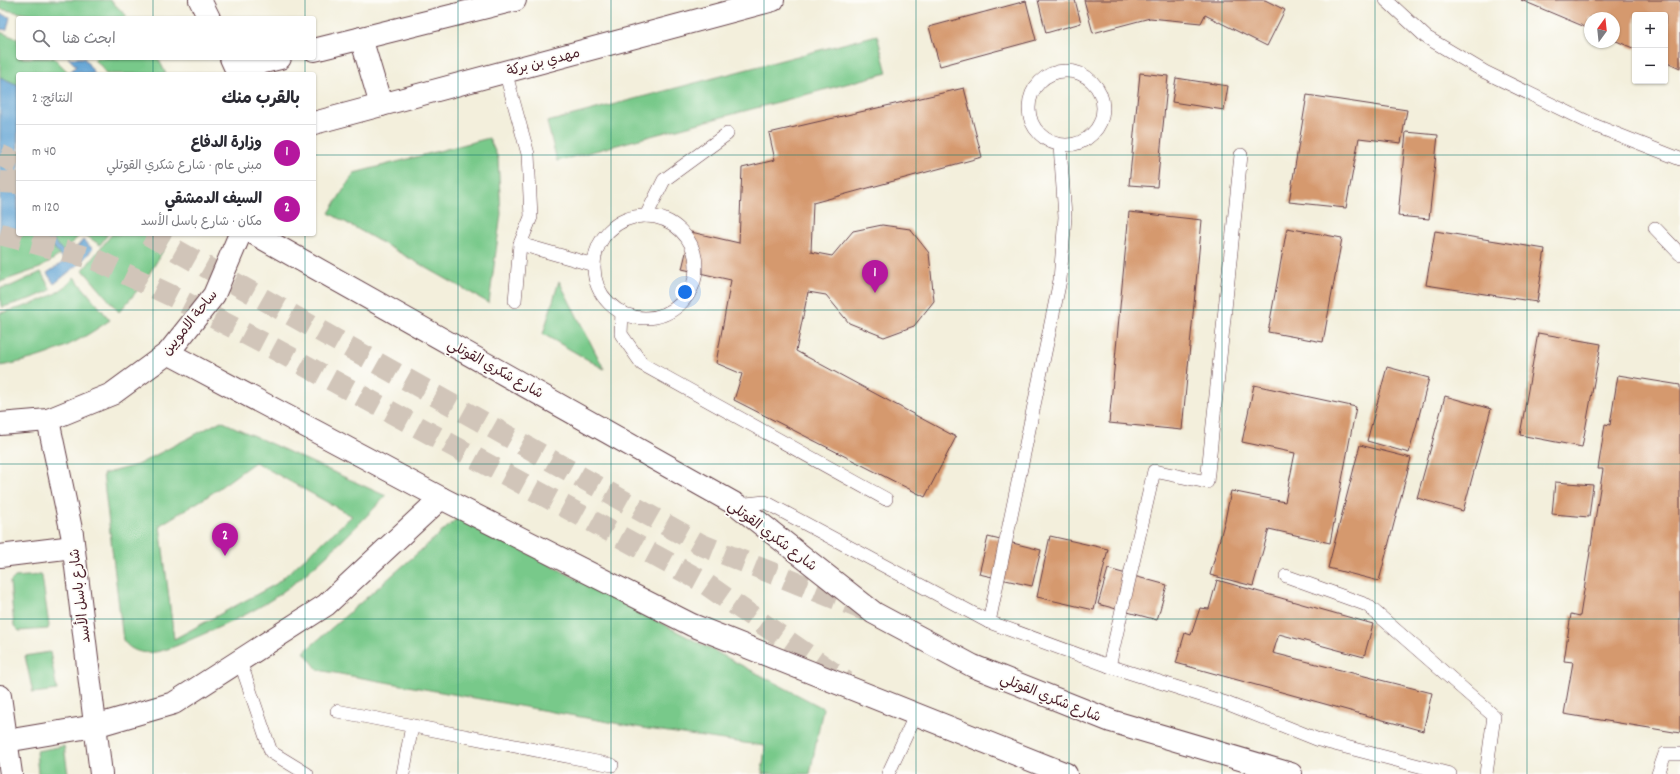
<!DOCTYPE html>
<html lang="ar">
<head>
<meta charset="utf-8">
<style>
	:root { --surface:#fff; --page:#f7f7f7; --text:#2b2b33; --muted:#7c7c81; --line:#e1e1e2; --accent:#b5179e }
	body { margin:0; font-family:Dekko,"Playpen Sans Arabic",sans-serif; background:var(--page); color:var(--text); direction:rtl }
	.controls { position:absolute; right:12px; top:12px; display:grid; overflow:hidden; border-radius:4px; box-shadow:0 1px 3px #0004 }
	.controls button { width:36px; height:36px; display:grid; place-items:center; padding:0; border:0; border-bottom:1px solid var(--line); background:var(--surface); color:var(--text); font:20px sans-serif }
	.compass { position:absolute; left:1584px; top:12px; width:36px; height:36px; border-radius:50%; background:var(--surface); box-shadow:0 1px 3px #0004; rotate:15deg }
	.you { position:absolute; left:685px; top:292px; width:14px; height:14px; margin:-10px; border:3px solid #fff; border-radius:50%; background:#1a73e8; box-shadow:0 0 0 6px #1a73e833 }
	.badge { display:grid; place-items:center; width:26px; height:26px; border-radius:50%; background:var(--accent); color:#fff; font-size:13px; font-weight:700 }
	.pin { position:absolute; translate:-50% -33px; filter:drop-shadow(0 1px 2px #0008) }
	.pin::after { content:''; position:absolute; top:21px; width:14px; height:12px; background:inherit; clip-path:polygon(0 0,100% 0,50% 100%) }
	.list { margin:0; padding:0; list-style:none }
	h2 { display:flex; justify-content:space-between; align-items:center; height:52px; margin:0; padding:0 16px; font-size:17px }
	h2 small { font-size:13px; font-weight:400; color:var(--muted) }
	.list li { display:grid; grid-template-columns:26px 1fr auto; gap:12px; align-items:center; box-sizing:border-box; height:56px; padding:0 16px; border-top:1px solid var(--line) }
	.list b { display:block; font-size:15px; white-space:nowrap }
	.list p { margin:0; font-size:13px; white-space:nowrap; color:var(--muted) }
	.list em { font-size:13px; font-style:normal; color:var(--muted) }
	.icon { flex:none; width:22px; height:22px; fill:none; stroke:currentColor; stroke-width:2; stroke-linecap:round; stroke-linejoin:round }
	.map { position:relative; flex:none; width:1680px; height:774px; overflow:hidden; direction:ltr }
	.search { position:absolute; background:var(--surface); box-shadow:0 1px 3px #0004; left:16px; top:16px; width:300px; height:44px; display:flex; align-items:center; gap:10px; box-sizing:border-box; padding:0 14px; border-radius:4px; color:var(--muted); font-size:15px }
	.panel { position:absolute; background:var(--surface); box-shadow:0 1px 3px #0004; left:16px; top:72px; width:300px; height:164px; border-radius:4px; direction:rtl }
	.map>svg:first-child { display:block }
</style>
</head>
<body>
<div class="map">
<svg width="1680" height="774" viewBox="0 0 1680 774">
	<rect width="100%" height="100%" fill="#fdfcf7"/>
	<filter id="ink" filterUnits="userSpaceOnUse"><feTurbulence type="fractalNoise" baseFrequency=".025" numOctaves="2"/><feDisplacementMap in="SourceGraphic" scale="8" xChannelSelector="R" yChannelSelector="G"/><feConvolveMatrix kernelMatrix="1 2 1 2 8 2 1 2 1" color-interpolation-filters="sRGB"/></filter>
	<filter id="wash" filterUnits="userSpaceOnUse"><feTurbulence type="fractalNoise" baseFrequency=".012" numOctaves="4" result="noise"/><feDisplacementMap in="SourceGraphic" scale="16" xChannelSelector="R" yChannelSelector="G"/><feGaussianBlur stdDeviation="0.9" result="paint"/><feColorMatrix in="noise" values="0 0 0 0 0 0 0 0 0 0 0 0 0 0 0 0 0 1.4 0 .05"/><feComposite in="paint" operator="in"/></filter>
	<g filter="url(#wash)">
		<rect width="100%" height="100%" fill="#f3efdc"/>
		<g fill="#78c98a" stroke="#61745a" fill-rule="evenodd">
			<path d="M 0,0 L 110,0 L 127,16 L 124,18 L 38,18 L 27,14 L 0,9 Z"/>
			<path d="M 0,32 L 18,39 L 18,58 L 54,58 L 69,73 L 68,74 L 18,74 L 18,85 L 0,77 Z"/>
			<path d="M 877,35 L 887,73 L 557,161 L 547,122 Z"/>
			<path d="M 96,58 L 158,58 L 166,74 L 106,74 L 102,67 L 94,60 Z"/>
			<path d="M 489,138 L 498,158 L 501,214 L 489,303 L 329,213 L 354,173 Z"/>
			<path d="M 18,233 L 42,234 L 60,255 L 40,268 L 0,282 L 0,240 L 10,238 Z"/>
			<path d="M 48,234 L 81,234 L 63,252 Z"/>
			<path d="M 84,234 L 108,234 L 100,245 Z"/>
			<path d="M 112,234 L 171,234 C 158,263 141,288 119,312 L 83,270 Z"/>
			<path d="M 41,272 L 51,290 L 33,298 L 3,307 L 1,306 L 0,288 L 11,286 Z"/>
			<path d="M 74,277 L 110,320 C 73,346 45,358 0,366 L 0,313 C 22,308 61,297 74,277 Z"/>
			<path d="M 559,281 L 604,369 L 543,334 Z"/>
			<path d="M 221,421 L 386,496 C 351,532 316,569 274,598 C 248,615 220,627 192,639 C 172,648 139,664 123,640 L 103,474 L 137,465 ZM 255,462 L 352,516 L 276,584 L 174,639 L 160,525 L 208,496 Z"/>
			<path d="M 459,517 L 823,708 L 810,774 L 762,774 L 765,746 L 648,729 L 318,670 L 304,652 Z"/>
			<path d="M 40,575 L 42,576 L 49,626 L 48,629 L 19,631 L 14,626 L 10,582 L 15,577 Z"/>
			<path d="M 50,652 L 57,690 L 33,693 L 25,656 Z"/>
			<path d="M 64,746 L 68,774 L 38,774 L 36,751 Z"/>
		</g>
		<g fill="#5ea2d3" stroke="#54607f">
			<path d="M 0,14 L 10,17 L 7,30 L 0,29 Z"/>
			<path d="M 68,58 L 84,58 L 95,74 L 82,74 L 80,71 L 77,74 L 68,74 L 76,66 Z"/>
			<path d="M 0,77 L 18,85 L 18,233 L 10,238 L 0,240 Z"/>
			<path d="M 42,234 L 48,234 L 68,257 L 83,240 L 93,249 L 79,264 L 54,284 L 47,273 L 65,261 Z"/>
		</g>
		<g id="blocks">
			<g fill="#d5996e">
				<path d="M 1038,0 L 1075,0 L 1081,23 L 1046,33 Z"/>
				<path d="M 1084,0 L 1265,0 L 1285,10 L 1267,46 L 1205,15 L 1201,23 L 1150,18 L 1093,33 Z"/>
				<path d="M 1521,0 L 1680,0 L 1680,68 L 1665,61 L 1665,15 L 1635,15 L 1635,49 L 1614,40 L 1614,18 L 1590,18 L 1590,29 Z"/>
				<path d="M 1026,1 L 1036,40 L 940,66 L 929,27 Z"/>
				<path d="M 1140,73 L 1168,76 L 1157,187 L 1129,185 Z"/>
				<path d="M 1176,78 L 1228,86 L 1224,110 L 1172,102 Z"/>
				<path d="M 964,88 L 982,157 L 813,203 L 811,252 L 832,256 L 853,231 L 882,225 L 910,229 L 929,253 L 934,301 L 914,326 L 884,337 L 849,323 L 826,295 L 808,292 L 796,351 L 956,437 L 925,497 L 734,400 L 742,374 L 716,363 L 731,280 L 682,269 L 691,232 L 739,243 L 742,168 L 775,160 L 769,133 Z"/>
				<path d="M 1307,95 L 1407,110 L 1401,143 L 1359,138 L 1346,208 L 1289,202 Z"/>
				<path d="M 1406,132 L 1438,135 L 1429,219 L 1398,216 Z"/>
				<path d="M 1129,212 L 1202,220 L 1182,430 L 1109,423 Z"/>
				<path d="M 1287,228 L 1342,238 L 1323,342 L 1268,332 Z"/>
				<path d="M 1435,231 L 1545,249 L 1537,302 L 1426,285 Z"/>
				<path d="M 1538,333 L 1601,344 L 1582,447 L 1520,435 Z"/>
				<path d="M 1387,367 L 1429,378 L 1409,453 L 1367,441 Z"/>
				<path d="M 1618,375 L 1680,385 L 1680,733 L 1564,714 L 1573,662 L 1564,661 L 1571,614 L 1580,616 L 1603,469 L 1598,469 L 1605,424 L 1610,425 Z"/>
				<path d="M 1254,385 L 1356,407 L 1330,543 L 1269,529 L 1253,586 L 1210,575 L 1225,520 L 1231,491 L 1285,502 L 1295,453 L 1242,442 Z"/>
				<path d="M 1445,396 L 1491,409 L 1463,511 L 1417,498 Z"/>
				<path d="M 1360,445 L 1411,458 L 1379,581 L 1328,568 Z"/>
				<path d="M 1555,482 L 1593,485 L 1589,517 L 1552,514 Z"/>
				<path d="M 1050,536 L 1108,549 L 1094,610 L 1037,597 Z"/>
				<path d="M 988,537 L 1041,550 L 1032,586 L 979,574 Z"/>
				<path d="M 1108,569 L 1167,585 L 1157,620 L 1098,604 Z"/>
				<path d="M 1217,580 L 1373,624 L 1364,657 L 1279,634 L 1273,653 L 1432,693 L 1423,731 L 1176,663 L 1185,633 L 1191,635 L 1200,608 L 1209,609 Z"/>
			</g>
		</g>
	</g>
	<g filter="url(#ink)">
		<use href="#blocks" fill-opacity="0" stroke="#633e46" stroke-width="1"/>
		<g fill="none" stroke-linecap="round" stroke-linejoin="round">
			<g stroke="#d1c5b9" stroke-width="22" stroke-dasharray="22 11" stroke-linecap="butt">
				<path d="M 0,155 L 18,164"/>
				<path d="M 0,182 L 18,183"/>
				<path d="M 0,234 L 94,259 L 170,295 L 269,346 L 700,580 L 846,682"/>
				<path d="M 147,234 L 702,545 L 867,611"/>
			</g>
			<g stroke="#633e46" stroke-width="14">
				<g id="service">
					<path d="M 1386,0 L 1426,37 L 1485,72 L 1596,126 L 1680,159"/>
					<circle cx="1066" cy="108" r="37"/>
					<path d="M 505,71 L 528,154 L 531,217 L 520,244 L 515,301"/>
					<path d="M 1060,145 L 1065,217 L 1060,280 L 989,622 L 1109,666 L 1226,703 L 1319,740 L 1450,774"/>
					<path d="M 646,216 L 664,180 L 727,134"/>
					<circle cx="645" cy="267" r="51"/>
					<path d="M 1655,228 L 1680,254"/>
					<path d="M 520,244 L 594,265"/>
					<path d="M 622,312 L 621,334 L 642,364 L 886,499"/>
					<path d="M 737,505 L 765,502 L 989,622"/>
					<path d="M 1286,576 L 1367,605 L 1494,716 L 1486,774"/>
					<path d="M 240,661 L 271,752 L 307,774"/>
					<path d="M 1109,666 L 1154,471 L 1207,482 L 1241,155"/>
					<path d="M 337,711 L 612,765"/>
					<path d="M 403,774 L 412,726"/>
					<path d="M 888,774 L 916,714"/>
					<path d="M 1658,774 L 1665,754 L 1680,754"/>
				</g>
			</g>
			<g stroke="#633e46" stroke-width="24">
				<path id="minor" d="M 6,741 L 95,726 L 174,703 L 326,605 L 441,498"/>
			</g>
			<g stroke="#633e46" stroke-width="24">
				<g id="secondary">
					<path d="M 361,38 L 381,105"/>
					<path d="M 314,50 L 515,0"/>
					<path d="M 236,69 L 280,58"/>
					<path d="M 314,123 L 773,0"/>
				</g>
			</g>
			<g stroke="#633e46" stroke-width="24">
				<g id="primary">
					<path d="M 48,420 L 72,534 L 101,774"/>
					<path d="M 0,556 L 73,547"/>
					<path d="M 0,696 L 11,774"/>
				</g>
			</g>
			<g stroke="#633e46" stroke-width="24">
				<g id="trunk">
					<path d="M 200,0 L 209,18"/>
					<path d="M 231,58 L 236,69 L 237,74"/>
					<path d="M 255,234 L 737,505 L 874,613 L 973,666 L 1111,721 L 1291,774"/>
					<path d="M 168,353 L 441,498 L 692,625 L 1066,774"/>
					<path d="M 0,424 L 48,420 L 112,394 L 168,353 L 214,295 L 240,234"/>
				</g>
			</g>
			<use href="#service" stroke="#fff" stroke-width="13"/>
			<use href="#minor" stroke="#fff" stroke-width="22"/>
			<use href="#secondary" stroke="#fff" stroke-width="22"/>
			<use href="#primary" stroke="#fff" stroke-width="22"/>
			<use href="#trunk" stroke="#fff" stroke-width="22"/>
		</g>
	</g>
	<path fill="none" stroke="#0f766e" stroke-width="1" stroke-opacity="0.55" d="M 153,0 L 153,18M 305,0 L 305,18M 458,0 L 458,774M 611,0 L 611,774M 764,0 L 764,774M 916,0 L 916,774M 1069,0 L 1069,774M 1222,0 L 1222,774M 1375,0 L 1375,774M 1527,0 L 1527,774M 153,58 L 153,74M 305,58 L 305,74M 0,155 L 18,155M 314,155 L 1680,155M 153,234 L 153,774M 305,234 L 305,774M 0,310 L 1680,310M 0,464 L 1680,464M 0,619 L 1680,619"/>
	<g text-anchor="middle" stroke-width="3.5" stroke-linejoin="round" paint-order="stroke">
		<g font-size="14" fill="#4a1f2b" stroke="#fdfcf7">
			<text transform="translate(543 61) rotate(-15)" y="5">مهدي بن بركة</text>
			<text transform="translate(189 322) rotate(-51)" y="5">ساحة الامويين</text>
			<text transform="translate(496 368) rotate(29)" y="5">شارع شكري القوتلي</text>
			<text transform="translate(773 535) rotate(37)" y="5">شارع شكري القوتلي</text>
			<text transform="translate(79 596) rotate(-97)" y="5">شارع باسل الأسد</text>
			<text transform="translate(1051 697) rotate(22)" y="5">شارع شكري القوتلي</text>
		</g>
	</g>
</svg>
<div class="controls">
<button>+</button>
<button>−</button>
</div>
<svg class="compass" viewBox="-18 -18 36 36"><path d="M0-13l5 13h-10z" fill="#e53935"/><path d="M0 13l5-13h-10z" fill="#7c7c81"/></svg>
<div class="you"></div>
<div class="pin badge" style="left:875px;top:293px">1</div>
<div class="pin badge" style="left:225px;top:556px">2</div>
<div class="search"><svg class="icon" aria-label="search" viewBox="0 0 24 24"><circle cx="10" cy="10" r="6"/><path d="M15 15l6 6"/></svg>ابحث هنا</div>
<section class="panel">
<h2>بالقرب منك<small>النتائج: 2</small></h2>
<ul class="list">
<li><span class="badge">1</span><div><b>وزارة الدفاع</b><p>مبنى عام · شارع شكري القوتلي</p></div><em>40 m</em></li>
<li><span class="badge">2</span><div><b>السيف الدمشقي</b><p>مكان · شارع باسل الأسد</p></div><em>120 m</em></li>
</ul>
</section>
</div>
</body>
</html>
